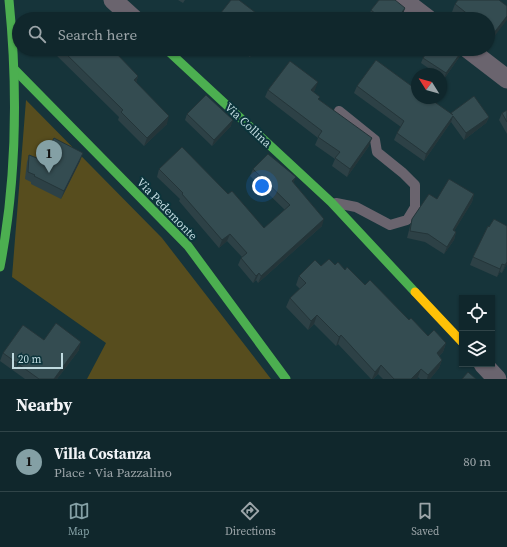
<!DOCTYPE html>
<html lang="en">
<head>
<meta charset="utf-8">
<style>
	:root { --surface:#10272c; --page:#1e3338; --text:#f1f3f6; --muted:#9ca5a9; --line:#304448; --accent:#84a0a5 }
	body { margin:0; font-family:"Source Serif 4",serif; background:var(--page); color:var(--text) }
	.controls { position:absolute; right:12px; bottom:12px; display:grid; overflow:hidden; border-radius:0px; box-shadow:0 1px 3px #0004 }
	.controls button { width:36px; height:36px; display:grid; place-items:center; padding:0; border:0; border-bottom:1px solid var(--line); background:var(--surface); color:var(--text); font:20px sans-serif }
	.compass { position:absolute; left:411px; top:68px; width:36px; height:36px; border-radius:50%; background:var(--surface); box-shadow:0 1px 3px #0004; rotate:307deg }
	.scale { position:absolute; left:12px; bottom:10px; width:51px; box-sizing:border-box; padding-left:4px; border:2px solid #c0dadf; border-top:0; font-size:11px; line-height:14px; white-space:nowrap; color:#c0dadf; -webkit-text-stroke:3px #0c343b; paint-order:stroke }
	.you { position:absolute; left:262px; top:186px; width:14px; height:14px; margin:-10px; border:3px solid #fff; border-radius:50%; background:#1a73e8; box-shadow:0 0 0 6px #1a73e833 }
	.badge { display:grid; place-items:center; width:26px; height:26px; border-radius:50%; background:var(--accent); color:#111; font-size:13px; font-weight:700 }
	.pin { position:absolute; translate:-50% -33px; filter:drop-shadow(0 1px 2px #0008) }
	.pin::after { content:''; position:absolute; top:21px; width:14px; height:12px; background:inherit; clip-path:polygon(0 0,100% 0,50% 100%) }
	.list { margin:0; padding:0; list-style:none }
	h2 { display:flex; justify-content:space-between; align-items:center; height:52px; margin:0; padding:0 16px; font-size:17px }
	h2 small { font-size:13px; font-weight:400; color:var(--muted) }
	.list li { display:grid; grid-template-columns:26px 1fr auto; gap:12px; align-items:center; box-sizing:border-box; height:60px; padding:0 16px; border-top:1px solid var(--line) }
	.list b { display:block; font-size:15px; white-space:nowrap }
	.list p { margin:0; font-size:13px; white-space:nowrap; color:var(--muted) }
	.list em { font-size:13px; font-style:normal; color:var(--muted) }
	.icon { flex:none; width:22px; height:22px; fill:none; stroke:currentColor; stroke-width:2; stroke-linecap:round; stroke-linejoin:round }
	.map { position:relative; flex:none; width:507px; height:379px; overflow:hidden }
	.search { position:absolute; background:var(--surface); box-shadow:0 1px 3px #0004; left:12px; right:12px; top:12px; height:44px; display:flex; align-items:center; gap:10px; box-sizing:border-box; padding:0 14px; border-radius:22px; color:var(--muted); font-size:15px }
	.sheet { height:112px; background:var(--surface) }
	nav { display:flex; justify-content:space-around; align-items:center; box-sizing:border-box; height:56px; border-top:1px solid var(--line); background:var(--surface); font-size:11px; color:var(--muted) }
	nav a { display:grid; justify-items:center; gap:2px }
	nav .on { color:var(--accent) }
	.map>svg:first-child { display:block }
</style>
</head>
<body>
<div class="map">
<svg width="507" height="379" viewBox="0 0 507 379">
	<rect width="100%" height="100%" fill="#16343a"/>
	<path fill="#574d1e" d="M 26,100 L 162,238 L 271,379 L 87,379 L 106,343 L 12,277 Z"/>
	<g fill="none" stroke-linecap="round" stroke-linejoin="round">
		<path stroke="#6a646e" stroke-width="10" d="M 336,203 L 356,207 L 390,225 L 407,220 L 415,207 L 415,185 L 403,173 L 377,152 L 375,140 L 339,111"/>
		<g stroke="#6a646e" stroke-width="19">
			<path d="M 113,0 L 134,19"/>
			<path d="M 403,0 L 428,19"/>
			<path d="M 468,49 L 507,79"/>
			<path d="M 483,364 L 497,379"/>
		</g>
		<g stroke="#4caf50" stroke-width="9">
			<path d="M 166,49 L 331,202 L 415,292"/>
			<path d="M 15,70 L 188,246 L 286,379"/>
			<path d="M 0,267 C 17,178 18,90 9,0"/>
		</g>
		<path stroke="#ffc107" stroke-width="9" d="M 415,292 L 462,342"/>
	</g>
	<g fill="#2d4146">
		<path d="M 178,0 L 185,0 L 183,3 Z"/>
		<path d="M 455,4 L 507,6 L 490,42 L 488,40 L 488,19 L 461,19 L 452,12 Z"/>
		<path d="M 405,8 L 403,14 L 399,19 L 373,19 L 369,16 L 371,10 Z"/>
		<path d="M 50,49 L 122,49 L 117,55 L 138,76 L 136,83 L 167,124 L 144,146 L 118,120 L 119,117 Z"/>
		<path d="M 238,49 L 256,49 L 250,57 Z"/>
		<path d="M 462,51 L 460,56 L 444,79 L 441,77 L 441,74 L 437,74 L 421,63 L 423,58 Z"/>
		<path d="M 357,86 L 451,114 L 451,113 L 489,117 L 486,123 L 464,140 L 451,122 L 424,161 L 394,140 L 397,133 L 401,127 L 354,93 Z"/>
		<path d="M 268,90 L 315,90 L 313,92 L 319,100 L 369,146 L 347,177 L 332,166 L 335,159 L 315,145 L 318,138 L 265,97 Z"/>
		<path d="M 507,110 L 507,134 L 499,120 L 502,113 Z"/>
		<path d="M 187,114 L 231,126 L 212,146 L 185,120 Z"/>
		<path d="M 29,155 L 42,160 L 80,161 L 61,199 L 31,184 L 31,182 L 25,179 L 27,162 Z"/>
		<path d="M 159,169 L 228,194 L 264,228 L 285,210 L 250,176 L 253,169 L 293,183 L 322,226 L 258,283 L 256,280 L 253,283 L 238,265 L 241,258 L 242,257 L 227,241 L 219,248 L 179,201 L 180,199 L 157,177 Z"/>
		<path d="M 474,194 L 472,202 L 454,231 L 456,232 L 454,240 L 444,254 L 425,242 L 407,238 L 410,226 L 412,219 L 437,199 Z"/>
		<path d="M 507,226 L 507,264 L 502,273 L 500,272 L 497,277 L 470,265 L 473,257 L 489,227 Z"/>
		<path d="M 335,265 L 345,270 L 409,320 L 428,336 L 446,343 L 443,352 L 439,356 L 442,360 L 439,368 L 430,379 L 420,379 L 418,377 L 417,379 L 383,379 L 378,374 L 373,379 L 371,379 L 338,344 L 336,346 L 314,324 L 308,330 L 286,307 L 290,298 L 300,289 L 296,285 L 299,276 L 321,266 Z"/>
		<path d="M 44,340 L 79,350 L 57,379 L 25,379 L 0,361 L 3,353 Z"/>
	</g>
	<g fill="#243539">
		<path d="M 405,8 L 403,14 L 399,19 L 397,19 Z"/>
		<path d="M 507,16 L 507,20 L 490,42 L 493,34 Z"/>
		<path d="M 118,49 L 122,49 L 112,60 L 115,52 Z"/>
		<path d="M 253,49 L 256,49 L 250,57 L 252,50 Z"/>
		<path d="M 462,51 L 460,56 L 444,79 L 446,73 Z"/>
		<path d="M 138,76 L 136,83 L 134,80 Z"/>
		<path d="M 318,82 L 315,90 L 308,98 L 311,90 Z"/>
		<path d="M 169,116 L 167,124 L 144,146 L 147,138 Z"/>
		<path d="M 453,116 L 451,122 L 424,161 L 426,154 Z"/>
		<path d="M 489,117 L 486,123 L 464,140 L 466,133 Z"/>
		<path d="M 233,120 L 231,126 L 212,146 L 214,140 Z"/>
		<path d="M 372,138 L 369,146 L 347,177 L 350,169 Z"/>
		<path d="M 83,153 L 80,161 L 61,199 L 64,191 Z"/>
		<path d="M 296,177 L 293,184 L 292,181 Z"/>
		<path d="M 474,194 L 472,202 L 450,238 L 453,230 Z"/>
		<path d="M 324,219 L 322,226 L 258,283 L 261,276 Z"/>
		<path d="M 456,232 L 454,240 L 444,254 L 447,247 Z"/>
		<path d="M 230,234 L 227,241 L 219,248 L 222,240 Z"/>
		<path d="M 507,262 L 507,264 L 502,273 L 505,265 Z"/>
		<path d="M 502,264 L 500,272 L 497,277 L 500,269 Z"/>
		<path d="M 259,273 L 256,280 L 253,283 L 256,276 Z"/>
		<path d="M 317,315 L 314,324 L 308,330 L 311,321 Z"/>
		<path d="M 341,335 L 338,344 L 336,346 L 339,337 Z"/>
		<path d="M 81,342 L 79,350 L 57,379 L 54,379 Z"/>
		<path d="M 446,343 L 443,352 L 433,362 L 437,353 Z"/>
		<path d="M 442,360 L 439,368 L 430,379 L 427,379 L 428,375 Z"/>
		<path d="M 381,365 L 378,374 L 373,379 L 372,379 L 375,372 Z"/>
		<path d="M 421,369 L 418,377 L 417,379 L 411,379 Z"/>
	</g>
	<g fill="#344c51" stroke="#243539">
		<path d="M 231,0 L 239,0 L 264,19 L 216,19 Z"/>
		<path d="M 379,0 L 395,0 L 405,8 L 397,19 L 382,19 L 371,10 Z"/>
		<path d="M 458,0 L 499,0 L 507,6 L 507,16 L 493,34 L 488,30 L 488,19 L 474,19 L 455,4 Z"/>
		<path d="M 80,12 L 87,19 L 73,19 Z"/>
		<path d="M 92,16 L 95,19 L 89,19 Z"/>
		<path d="M 112,17 L 114,19 L 109,19 Z"/>
		<path d="M 61,49 L 118,49 L 115,52 L 138,76 L 134,80 L 169,116 L 147,138 L 121,112 L 123,110 Z"/>
		<path d="M 429,49 L 460,49 L 462,51 L 446,73 L 423,58 Z"/>
		<path d="M 376,60 L 417,90 L 417,98 L 429,98 L 453,115 L 451,113 L 474,96 L 489,117 L 466,133 L 453,116 L 426,154 L 397,133 L 404,121 L 357,86 Z"/>
		<path d="M 290,61 L 318,82 L 311,90 L 320,97 L 318,99 L 372,138 L 350,169 L 335,158 L 340,152 L 318,137 L 322,131 L 268,90 Z"/>
		<path d="M 206,95 L 233,120 L 214,140 L 187,114 Z"/>
		<path d="M 507,110 L 507,122 L 502,113 Z"/>
		<path d="M 54,138 L 83,153 L 64,191 L 34,176 L 35,175 L 28,172 L 29,155 L 42,160 Z"/>
		<path d="M 182,147 L 228,194 L 232,191 L 264,228 L 290,205 L 253,169 L 268,154 L 296,177 L 292,181 L 324,219 L 261,276 L 259,273 L 256,276 L 241,258 L 247,253 L 230,234 L 222,240 L 182,194 L 183,193 L 159,169 Z"/>
		<path d="M 449,179 L 474,194 L 453,230 L 456,232 L 447,247 L 428,234 L 410,231 L 412,219 L 429,194 L 437,199 Z"/>
		<path d="M 494,219 L 507,226 L 507,262 L 505,265 L 502,264 L 500,269 L 473,257 L 488,226 L 489,227 Z"/>
		<path d="M 329,259 L 335,265 L 338,262 L 345,270 L 347,267 L 365,285 L 370,280 L 409,320 L 411,318 L 428,336 L 434,330 L 446,343 L 437,353 L 442,360 L 428,375 L 421,369 L 411,379 L 394,379 L 381,365 L 375,372 L 341,335 L 339,337 L 317,315 L 311,321 L 290,298 L 306,283 L 299,276 L 315,260 L 321,266 Z"/>
		<path d="M 56,323 L 81,342 L 54,379 L 39,379 L 3,353 L 23,325 L 44,340 Z"/>
		<path d="M 468,372 L 476,379 L 462,379 Z"/>
	</g>
	<g text-anchor="middle" stroke-width="4" stroke-linejoin="round" paint-order="stroke">
		<g font-size="12" fill="#c0dadf" stroke="#0c343b">
			<text transform="translate(248 125) rotate(43)" y="4">Via Collina</text>
			<text transform="translate(167 209) rotate(46)" y="4">Via Pedemonte</text>
		</g>
	</g>
</svg>
<div class="controls">
<button><svg class="icon" aria-label="locate" viewBox="0 0 24 24"><circle cx="12" cy="12" r="6"/><path d="M12 2v4M12 18v4M2 12h4M18 12h4"/></svg></button>
<button><svg class="icon" aria-label="layers" viewBox="0 0 24 24"><path d="M12 4l9 5-9 5-9-5zM3 14l9 5 9-5"/></svg></button>
</div>
<svg class="compass" viewBox="-18 -18 36 36"><path d="M0-13l5 13h-10z" fill="#e53935"/><path d="M0 13l5-13h-10z" fill="#9ca5a9"/></svg>
<div class="scale">20 m</div>
<div class="you"></div>
<div class="pin badge" style="left:49px;top:173px">1</div>
<div class="search"><svg class="icon" aria-label="search" viewBox="0 0 24 24"><circle cx="10" cy="10" r="6"/><path d="M15 15l6 6"/></svg>Search here</div>
</div>
<section class="sheet">
<h2>Nearby<small></small></h2>
<ul class="list">
<li><span class="badge">1</span><div><b>Villa Costanza</b><p>Place · Via Pazzalino</p></div><em>80 m</em></li>
</ul>
</section>
<nav>
<a class="on"><svg class="icon" aria-label="map" viewBox="0 0 24 24"><path d="M3 6l6-2 6 2 6-2v14l-6 2-6-2-6 2zM9 4v14M15 6v14"/></svg>Map</a>
<a><svg class="icon" aria-label="directions" viewBox="0 0 24 24"><path d="M12 3l9 9-9 9-9-9zM9 14v-3h6M13 9l2 2-2 2"/></svg>Directions</a>
<a><svg class="icon" aria-label="saved" viewBox="0 0 24 24"><path d="M7 4h10v16l-5-4-5 4z"/></svg>Saved</a>
</nav>
</body>
</html>
